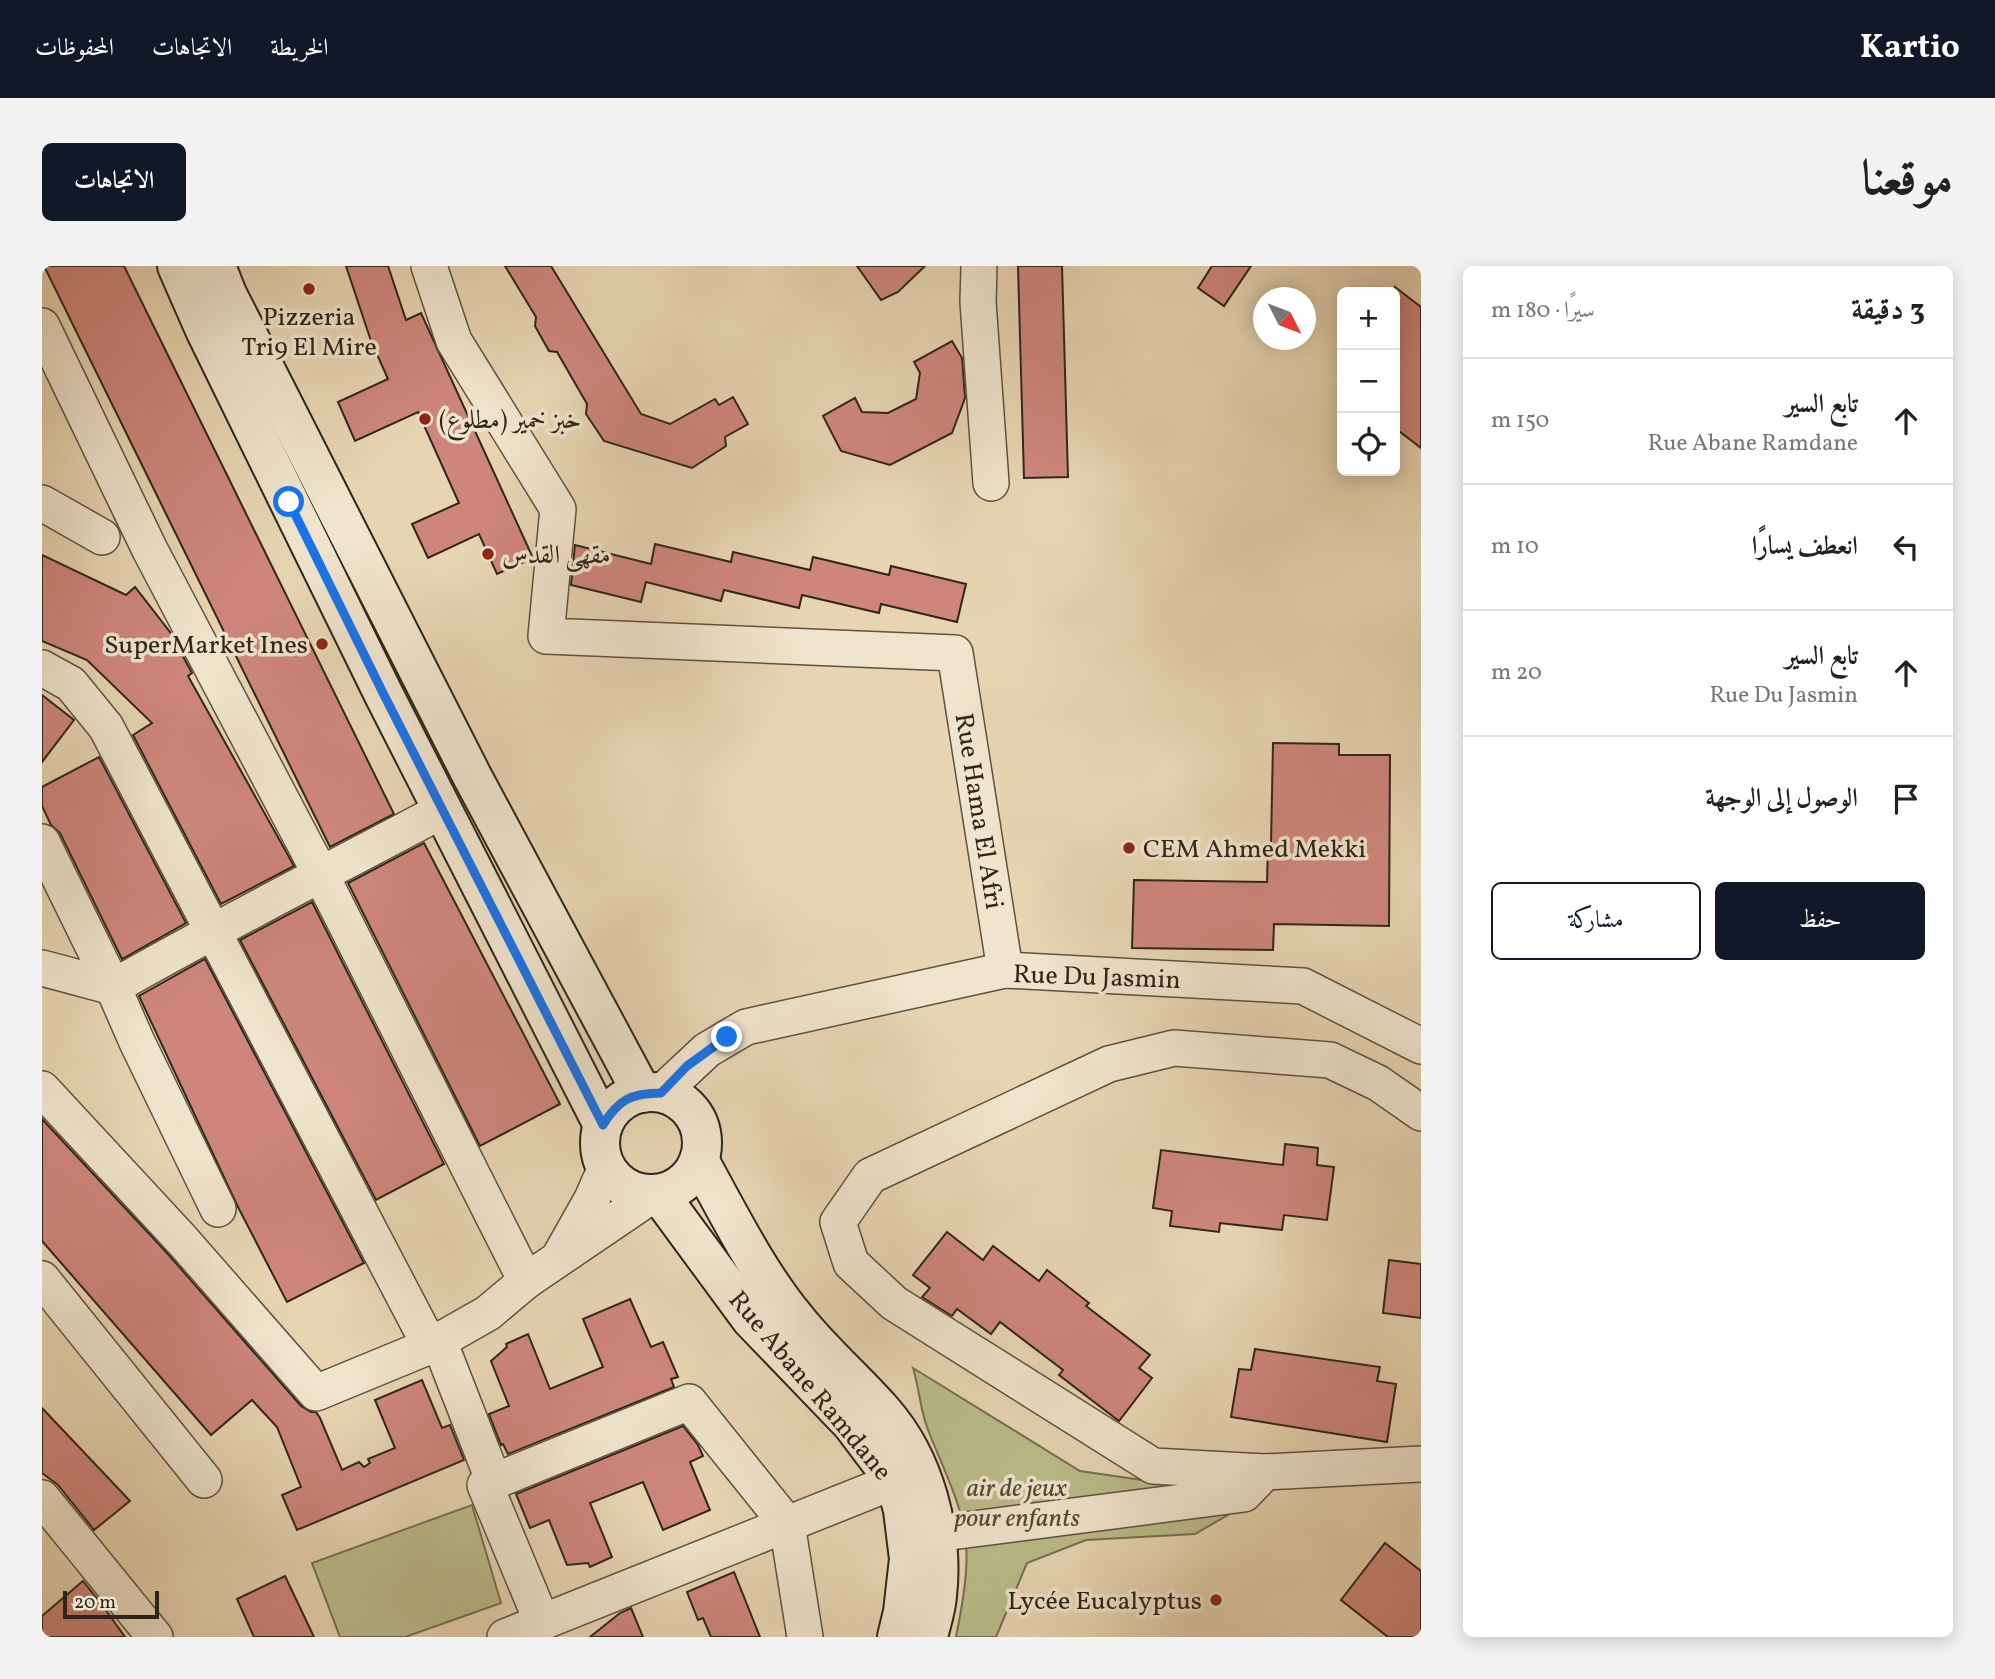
<!DOCTYPE html>
<html lang="ar">
<head>
<meta charset="utf-8">
<style>
	:root { --surface:#fff; --page:#f2f2f2; --text:#222; --muted:#767676; --line:#e0e0e0; --accent:#111827 }
	body { margin:0; font-family:Vollkorn,Amiri,serif; background:var(--page); color:var(--text); direction:rtl }
	.controls { position:absolute; right:21px; top:21px; display:grid; overflow:hidden; border-radius:10px; box-shadow:0 4px 18px #0003 }
	.controls button { width:63px; height:63px; display:grid; place-items:center; padding:0; border:0; border-bottom:2px solid var(--line); background:var(--surface); color:var(--text); font:35px sans-serif }
	.compass { position:absolute; left:1211px; top:21px; width:63px; height:63px; border-radius:50%; background:var(--surface); box-shadow:0 4px 18px #0003; rotate:132deg }
	.scale { position:absolute; left:21px; bottom:18px; width:96px; box-sizing:border-box; padding-left:7px; border:4px solid #2f251b; border-top:0; font-size:19px; line-height:24px; white-space:nowrap; color:#2f251b; -webkit-text-stroke:5px #efe4cd; paint-order:stroke }
	.stop { position:absolute; width:21px; height:21px; margin:-16px; border:5px solid #1a73e8; border-radius:50%; background:#fff }
	.stop.end { background:#1a73e8; border-color:#fff; box-shadow:0 2px 7px #0008 }
	.list { margin:0; padding:0; list-style:none }
	h2 { display:flex; justify-content:space-between; align-items:center; height:91px; margin:0; padding:0 28px; font-size:30px }
	h2 small { font-size:23px; font-weight:400; color:var(--muted) }
	.list li { display:grid; grid-template-columns:46px 1fr auto; gap:21px; align-items:center; box-sizing:border-box; height:126px; padding:0 28px; border-top:2px solid var(--line) }
	.list b { display:block; font-size:26px; white-space:nowrap }
	.list p { margin:0; font-size:23px; white-space:nowrap; color:var(--muted) }
	.list em { font-size:23px; font-style:normal; color:var(--muted) }
	.actions { display:flex; gap:14px; padding:21px 28px }
	.actions a { flex:1; padding:16px 0; border:2px solid var(--accent); border-radius:10px; text-align:center; font-size:24px; color:var(--accent) }
	.actions .main { background:var(--accent); color:#fff }
	.icon { flex:none; width:38px; height:38px; fill:none; stroke:currentColor; stroke-width:2; stroke-linecap:round; stroke-linejoin:round }
	.map { position:relative; flex:none; width:1379px; height:1371px; overflow:hidden; direction:ltr; border-radius:10px }
	header { display:flex; align-items:center; gap:42px; box-sizing:border-box; height:98px; padding:0 35px; background:var(--accent); color:#fff }
	header strong { font-size:33px }
	nav { display:flex; gap:38px; margin-inline-start:auto; font-size:24px }
	.intro { display:flex; align-items:center; justify-content:space-between; box-sizing:border-box; height:168px; padding:0 42px }
	h1 { margin:0; font-size:49px }
	.button { padding:18px 32px; border-radius:10px; background:var(--accent); color:#fff; font-size:24px; font-weight:700 }
	main { display:flex; gap:42px; padding:0 42px }
	aside { flex:1; background:var(--surface); border-radius:10px; box-shadow:0 4px 18px #0003 }
	.map>svg:first-child { display:block }
</style>
</head>
<body>
<header>
<strong>Kartio</strong>
<nav><a>الخريطة</a><a>الاتجاهات</a><a>المحفوظات</a></nav>
</header>
<div class="intro"><h1>موقعنا</h1><a class="button">الاتجاهات</a></div>
<main>
<aside>
<h2>3 دقيقة<small>سيرًا · 180 m</small></h2>
<ul class="list">
<li><svg class="icon" aria-label="ahead" viewBox="0 0 24 24"><path d="M12 20V5M6 11l6-6 6 6"/></svg><div><b>تابع السير</b><p>Rue Abane Ramdane</p></div><em>150 m</em></li>
<li><svg class="icon" aria-label="left" viewBox="0 0 24 24"><path d="M17 20v-9H6M10 6l-5 5 5 5"/></svg><div><b>انعطف يسارًا</b></div><em>10 m</em></li>
<li><svg class="icon" aria-label="ahead" viewBox="0 0 24 24"><path d="M12 20V5M6 11l6-6 6 6"/></svg><div><b>تابع السير</b><p>Rue Du Jasmin</p></div><em>20 m</em></li>
<li><svg class="icon" aria-label="arrive" viewBox="0 0 24 24"><path d="M6 21V4h12l-3 4 3 4H6"/></svg><div><b>الوصول إلى الوجهة</b></div></li>
</ul>
<div class="actions"><a class="main">حفظ</a><a>مشاركة</a></div>
</aside>
<div class="map">
<svg width="1379" height="1371" viewBox="0 0 1379 1371">
	<rect width="100%" height="100%" fill="#e7d5b2"/>
	<filter id="stains"><feTurbulence type="fractalNoise" baseFrequency=".00286" numOctaves="4"/><feColorMatrix values="0 0 0 0 .2 0 0 0 0 .09 0 0 0 0 .02 0 0 0 .5 -.17"/></filter>
	<radialGradient id="worn" r=".72"><stop offset=".6" stop-color="#630" stop-opacity="0"/><stop offset="1" stop-color="#630" stop-opacity=".3"/></radialGradient>
	<g fill="#b9bc89" stroke="#747052" stroke-width="2">
		<path d="M 871,1102 L 1038,1205 L 1217,1231 L 1153,1268 L 1044,1274 L 985,1297 L 954,1371 L 914,1371 C 920,1341 928,1299 923,1268 C 917,1231 898,1196 885,1161 C 878,1142 877,1121 871,1102 Z"/>
		<path d="M 430,1239 L 459,1337 L 363,1371 L 298,1371 L 270,1297 Z"/>
	</g>
	<g fill="#ce867c" stroke="#2f251b" stroke-width="2">
		<path d="M 2,0 L 82,0 L 352,548 L 288,581 Z"/>
		<path d="M 304,0 L 346,0 L 364,54 L 379,47 L 491,292 L 455,308 L 437,268 L 386,292 L 370,258 L 417,237 L 376,146 L 313,175 L 296,136 L 346,113 L 329,75 Z"/>
		<path d="M 463,0 L 509,0 L 599,148 L 628,158 L 673,133 L 677,139 L 691,131 L 706,158 L 683,171 L 684,180 L 650,202 L 562,175 L 544,148 L 545,138 L 515,86 L 507,85 L 493,60 L 494,51 Z"/>
		<path d="M 815,0 L 883,0 L 856,26 L 839,34 Z"/>
		<path d="M 976,0 L 1020,0 L 1026,211 L 982,212 Z"/>
		<path d="M 1170,0 L 1209,0 L 1182,40 L 1156,22 Z"/>
		<path d="M 1353,21 L 1379,41 L 1379,182 L 1353,162 Z"/>
		<path d="M 910,75 L 920,92 L 923,132 L 910,167 L 848,199 L 799,185 L 781,150 L 813,132 L 820,146 L 846,147 L 874,133 L 878,107 L 872,96 Z"/>
		<path d="M 613,278 L 689,296 L 691,286 L 768,304 L 771,291 L 847,309 L 849,300 L 924,318 L 915,356 L 839,338 L 837,347 L 760,329 L 757,342 L 682,324 L 679,335 L 604,316 L 599,336 L 529,319 L 533,279 L 609,298 Z"/>
		<path d="M 0,289 L 84,329 L 93,321 L 128,366 L 150,407 L 146,410 L 252,600 L 179,638 L 91,469 L 110,457 L 45,394 L 0,375 Z"/>
		<path d="M 0,429 L 32,454 L 0,496 Z"/>
		<path d="M 1231,477 L 1297,478 L 1297,489 L 1348,489 L 1347,660 L 1232,658 L 1231,684 L 1090,682 L 1092,614 L 1225,616 L 1226,578 L 1229,578 Z"/>
		<path d="M 57,491 L 144,657 L 80,693 L 18,567 L 9,559 L 0,540 L 0,521 Z"/>
		<path d="M 382,577 L 518,838 L 438,880 L 306,617 Z"/>
		<path d="M 270,636 L 402,898 L 334,934 L 198,674 Z"/>
		<path d="M 163,693 L 322,997 L 245,1036 L 195,939 L 97,730 Z"/>
		<path d="M 0,853 L 125,987 L 259,1140 L 269,1146 L 274,1146 L 278,1152 L 300,1204 L 317,1196 L 322,1201 L 328,1197 L 326,1193 L 353,1182 L 333,1134 L 380,1114 L 400,1162 L 408,1159 L 422,1194 L 255,1264 L 240,1229 L 259,1221 L 235,1161 L 210,1134 L 169,1169 L 0,975 Z"/>
		<path d="M 1243,878 L 1276,882 L 1275,899 L 1292,901 L 1285,954 L 1242,949 L 1240,964 L 1178,957 L 1177,966 L 1128,960 L 1130,945 L 1111,942 L 1119,884 L 1241,899 Z"/>
		<path d="M 905,966 L 941,994 L 951,980 L 997,1015 L 1005,1004 L 1047,1037 L 1044,1040 L 1108,1089 L 1097,1102 L 1110,1112 L 1077,1155 L 1017,1109 L 1021,1104 L 958,1056 L 949,1068 L 915,1043 L 910,1050 L 880,1031 L 888,1022 L 871,1009 Z"/>
		<path d="M 1347,994 L 1379,998 L 1379,1052 L 1341,1047 Z"/>
		<path d="M 588,1033 L 609,1081 L 621,1076 L 636,1111 L 629,1113 L 632,1121 L 466,1188 L 461,1178 L 459,1179 L 447,1148 L 467,1140 L 449,1095 L 465,1081 L 464,1078 L 486,1068 L 508,1123 L 561,1101 L 541,1053 Z"/>
		<path d="M 1213,1083 L 1338,1101 L 1335,1115 L 1354,1118 L 1345,1176 L 1189,1151 L 1197,1103 L 1209,1104 Z"/>
		<path d="M 0,1142 L 88,1235 L 52,1264 L 16,1219 L 0,1207 Z"/>
		<path d="M 641,1160 L 656,1179 L 661,1190 L 648,1196 L 668,1244 L 621,1264 L 601,1216 L 548,1237 L 570,1291 L 548,1301 L 546,1297 L 525,1299 L 507,1254 L 488,1262 L 474,1228 Z"/>
		<path d="M 1343,1277 L 1379,1305 L 1379,1371 L 1346,1371 L 1299,1334 Z"/>
		<path d="M 692,1306 L 718,1371 L 669,1371 L 661,1352 L 656,1354 L 645,1326 Z"/>
		<path d="M 243,1310 L 272,1371 L 212,1371 L 195,1333 Z"/>
		<path d="M 41,1315 L 61,1340 L 83,1371 L 0,1371 L 0,1350 Z"/>
		<path d="M 589,1342 L 601,1371 L 548,1371 L 578,1347 Z"/>
	</g>
	<g fill="none" stroke-linecap="round" stroke-linejoin="round">
		<g stroke="#5d5141" stroke-width="38">
			<g id="street">
				<path d="M 387,0 L 412,75 L 516,243 L 504,370 L 913,387 L 963,704"/>
				<path d="M 937,0 L 936,36 L 949,217"/>
				<path d="M 0,60 L 108,284 L 279,609 L 484,1015"/>
				<path d="M 0,237 L 60,271"/>
				<path d="M 0,402 L 29,418 L 64,461 L 388,1080"/>
				<path d="M 0,576 L 71,721 C 179,659 291,603 401,544"/>
				<path d="M 0,702 L 71,721 L 95,776 L 176,943"/>
				<path d="M 0,823 L 140,974 L 274,1127 L 388,1080 L 446,1047 L 484,1015 L 612,928"/>
				<path d="M 619,827 L 665,784 L 704,761 L 963,704 L 1261,720 L 1379,780"/>
				<path d="M 1379,847 L 1336,817 L 1288,794 L 1132,782 L 1067,798 L 828,910 L 796,956 L 809,997 L 852,1037 L 1111,1200 L 1223,1206 L 1379,1198"/>
				<path d="M 519,988 L 550,933 L 564,901"/>
				<path d="M 0,1013 L 162,1214"/>
				<path d="M 397,1075 L 452,1216"/>
				<path d="M 0,1232 L 113,1371"/>
				<path d="M 893,1268 L 1202,1228 L 1223,1206"/>
				<path d="M 500,1356 L 443,1219 L 647,1136 L 745,1258 L 763,1371"/>
				<path d="M 463,1371 L 853,1215"/>
			</g>
		</g>
		<g stroke="#2f251b" stroke-width="42">
			<g id="secondary">
				<path d="M 135,0 L 164,66 L 341,427 L 561,859"/>
				<path d="M 174,0 L 185,28 L 430,510 L 600,827"/>
				<circle cx="609" cy="877" r="51"/>
				<path d="M 657,894 C 685,945 717,1009 754,1053 C 780,1086 813,1114 841,1146 C 883,1194 902,1266 895,1330 C 894,1343 889,1358 886,1371"/>
				<path d="M 617,928 L 709,1053 L 810,1158 L 853,1215 L 861,1244 L 867,1293 L 861,1346 L 855,1371"/>
			</g>
		</g>
		<use href="#street" stroke="#efe4cd" stroke-width="35"/>
		<use href="#secondary" stroke="#efe4cd" stroke-width="38"/>
	</g>
	<g fill="none" stroke-linecap="round" stroke-linejoin="round">
		<path stroke="#1a73e8" stroke-width="9" d="M 247,236 L 341,427 L 561,859 C 576,834 589,827 619,827 L 645,800 L 685,771"/>
	</g>
	<g fill="#8f2418" stroke="#efe4cd" stroke-width="2.5">
		<circle cx="267" cy="23" r="7"/>
		<circle cx="383" cy="153" r="7"/>
		<circle cx="446" cy="288" r="7"/>
		<circle cx="280" cy="378" r="7"/>
		<circle cx="1087" cy="582" r="7"/>
		<circle cx="1174" cy="1334" r="7"/>
	</g>
	<g text-anchor="middle" stroke-width="7" stroke-linejoin="round" paint-order="stroke">
		<g font-size="26" fill="#2f251b" stroke="#efe4cd" text-anchor="start">
			<text x="267" y="59" text-anchor="middle">Pizzeria<tspan x="267" dy="30">Tri9 El Mire</tspan></text>
			<text x="397" y="162">خبز خمير (مطلوع)</text>
			<text x="460" y="297">مقهى القدس</text>
			<text x="266" y="387" text-anchor="end">SuperMarket Ines</text>
			<text x="1101" y="591">CEM Ahmed Mekki</text>
			<text x="1160" y="1343" text-anchor="end">Lycée Eucalyptus</text>
		</g>
		<g font-size="26" fill="#2f251b" stroke="#efe4cd">
			<text transform="translate(938 545) rotate(81)" y="9">Rue Hama El Afri</text>
			<text transform="translate(1055 710) rotate(2)" y="9">Rue Du Jasmin</text>
			<text transform="translate(769 1119) rotate(50)" y="9">Rue Abane Ramdane</text>
		</g>
		<g font-size="26" font-style="italic" fill="#524b36" stroke="#efe4cd">
			<text x="975" y="1230">air de jeux<tspan x="975" dy="30">pour enfants</tspan></text>
		</g>
	</g>
	<rect width="100%" height="100%" filter="url(#stains)"/>
	<rect width="100%" height="100%" fill="url(#worn)"/>
</svg>
<div class="controls">
<button>+</button>
<button>−</button>
<button><svg class="icon" aria-label="locate" viewBox="0 0 24 24"><circle cx="12" cy="12" r="6"/><path d="M12 2v4M12 18v4M2 12h4M18 12h4"/></svg></button>
</div>
<svg class="compass" viewBox="-18 -18 36 36"><path d="M0-13l5 13h-10z" fill="#e53935"/><path d="M0 13l5-13h-10z" fill="#767676"/></svg>
<div class="scale">20 m</div>
<div class="stop" style="left:247px;top:236px"></div>
<div class="stop end" style="left:685px;top:771px"></div>
</div>
</main>
</body>
</html>
